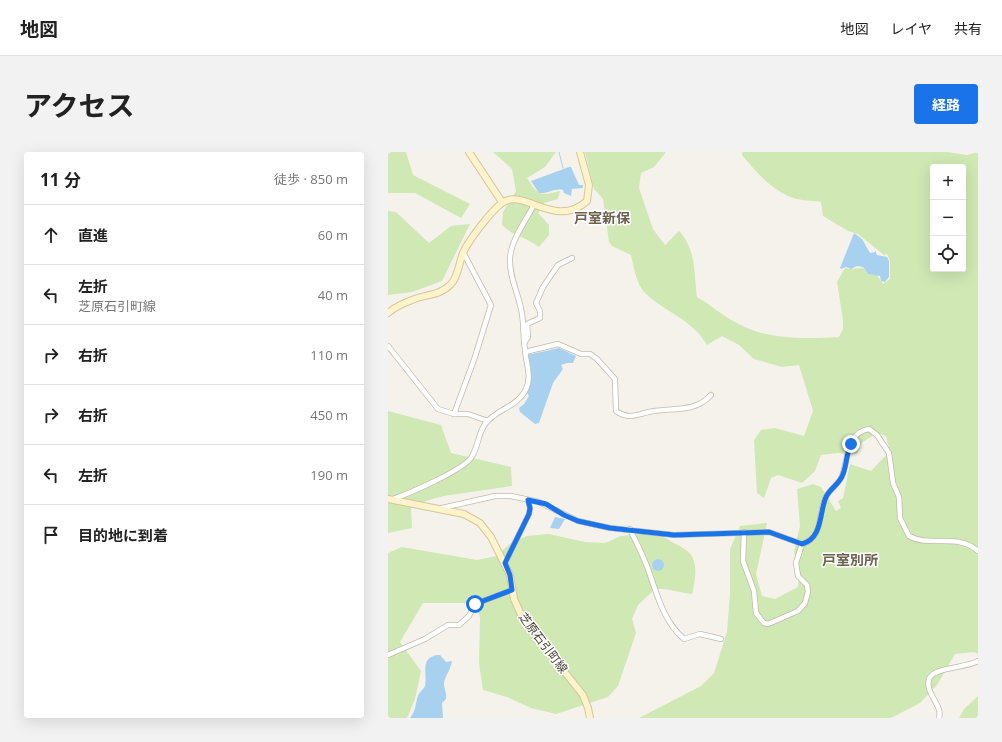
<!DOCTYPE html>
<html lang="ja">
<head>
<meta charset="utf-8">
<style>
	:root { --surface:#fff; --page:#f2f2f2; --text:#222; --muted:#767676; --line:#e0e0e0; --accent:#1a73e8 }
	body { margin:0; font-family:"Open Sans","Noto Sans JP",sans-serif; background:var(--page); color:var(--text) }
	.controls { position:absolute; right:12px; top:12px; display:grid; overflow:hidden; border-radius:4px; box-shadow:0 4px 16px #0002 }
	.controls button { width:36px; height:36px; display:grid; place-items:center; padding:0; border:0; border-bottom:1px solid var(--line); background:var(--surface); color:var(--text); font:20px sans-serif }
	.stop { position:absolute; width:12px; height:12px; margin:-9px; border:3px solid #1a73e8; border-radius:50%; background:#fff }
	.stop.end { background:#1a73e8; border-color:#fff; box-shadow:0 1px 4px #0008 }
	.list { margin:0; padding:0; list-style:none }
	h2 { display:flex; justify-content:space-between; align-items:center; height:52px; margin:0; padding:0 16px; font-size:17px }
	h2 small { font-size:13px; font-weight:400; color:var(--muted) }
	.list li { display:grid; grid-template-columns:26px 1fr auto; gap:12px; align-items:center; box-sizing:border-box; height:60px; padding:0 16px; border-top:1px solid var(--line) }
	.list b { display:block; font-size:15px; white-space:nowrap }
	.list p { margin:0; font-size:13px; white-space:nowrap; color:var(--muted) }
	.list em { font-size:13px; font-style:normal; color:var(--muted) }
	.icon { flex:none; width:22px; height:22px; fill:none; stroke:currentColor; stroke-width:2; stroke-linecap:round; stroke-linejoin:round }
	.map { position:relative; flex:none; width:590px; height:566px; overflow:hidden; border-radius:4px }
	header { display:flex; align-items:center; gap:24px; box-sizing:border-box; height:56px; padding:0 20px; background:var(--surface); border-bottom:1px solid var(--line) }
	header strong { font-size:19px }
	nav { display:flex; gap:22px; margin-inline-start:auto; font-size:14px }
	.intro { display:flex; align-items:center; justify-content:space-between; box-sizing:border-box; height:96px; padding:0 24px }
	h1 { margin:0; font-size:28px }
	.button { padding:10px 18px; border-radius:4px; background:var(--accent); color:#fff; font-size:14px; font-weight:700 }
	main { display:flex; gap:24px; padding:0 24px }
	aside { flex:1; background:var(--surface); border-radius:4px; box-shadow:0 4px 16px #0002 }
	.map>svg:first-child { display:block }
</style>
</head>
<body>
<header>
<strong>地図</strong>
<nav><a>地図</a><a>レイヤ</a><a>共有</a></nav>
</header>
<div class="intro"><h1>アクセス</h1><a class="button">経路</a></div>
<main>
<aside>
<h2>11 分<small>徒歩 · 850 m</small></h2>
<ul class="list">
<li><svg class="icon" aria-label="ahead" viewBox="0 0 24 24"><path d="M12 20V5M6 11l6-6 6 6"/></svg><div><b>直進</b></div><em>60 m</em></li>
<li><svg class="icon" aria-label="left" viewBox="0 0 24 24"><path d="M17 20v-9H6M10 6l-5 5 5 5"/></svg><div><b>左折</b><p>芝原石引町線</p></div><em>40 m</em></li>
<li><svg class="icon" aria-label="right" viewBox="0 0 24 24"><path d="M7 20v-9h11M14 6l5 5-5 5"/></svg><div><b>右折</b></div><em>110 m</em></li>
<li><svg class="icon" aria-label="right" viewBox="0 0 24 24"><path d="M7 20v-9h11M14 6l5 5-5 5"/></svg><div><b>右折</b></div><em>450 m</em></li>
<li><svg class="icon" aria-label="left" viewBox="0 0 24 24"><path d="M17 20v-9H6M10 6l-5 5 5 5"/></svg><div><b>左折</b></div><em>190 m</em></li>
<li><svg class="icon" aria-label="arrive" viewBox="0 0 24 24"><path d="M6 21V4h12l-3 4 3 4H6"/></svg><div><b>目的地に到着</b></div></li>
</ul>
</aside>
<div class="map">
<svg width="590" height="566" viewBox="0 0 590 566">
	<rect width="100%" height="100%" fill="#f5f2eb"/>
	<g fill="#cfe8b4" fill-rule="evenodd">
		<path d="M 0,0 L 18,0 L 25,23 L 82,52 L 73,66 L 27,41 L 0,41 Z"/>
		<path d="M 105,0 L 168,0 L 157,15 L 139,26 C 151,44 151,44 172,39 L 170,47 L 156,51 L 150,61 L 161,73 L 161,83 L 151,95 C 140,86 125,84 114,73 L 115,60 L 128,39 L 124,17 Z"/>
		<path d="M 197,0 L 278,0 L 266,15 L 253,21 L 251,36 L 265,77 L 277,93 L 291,79 C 308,97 306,121 309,145 C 323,153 336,165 351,172 C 378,188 421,187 451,185 L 455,177 L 455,168 L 449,130 L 457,116 L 463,117 L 475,116 L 480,122 L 489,123 L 495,132 L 502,127 L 502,109 L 499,102 L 496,103 L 470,82 L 460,79 L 435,64 L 433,50 C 423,48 409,49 400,44 C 381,35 367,19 354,3 L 354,0 L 559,0 L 579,3 L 590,0 L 590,502 L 586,500 L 567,502 L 549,533 L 532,551 L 503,566 L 251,566 L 313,534 L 326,521 L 339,480 L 342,442 L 342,397 L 352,374 L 379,371 L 368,422 L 374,444 L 387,447 L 410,435 L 411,422 L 406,400 L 412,374 L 409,337 L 425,332 L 433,335 L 448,359 L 453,356 L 450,349 L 455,346 L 462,312 L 483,319 L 502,299 L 498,284 L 489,281 L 473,291 L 469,302 L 449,301 L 433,303 L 427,319 L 414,331 L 390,323 L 383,326 L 376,346 L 369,341 L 366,288 L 373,278 L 387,276 L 416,284 L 425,259 L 411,213 L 394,215 L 366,207 L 351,193 L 334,184 L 319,193 C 305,168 277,160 257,141 C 248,132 246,115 243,103 L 224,94 L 221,90 L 215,47 L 206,37 ZM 545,15 L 575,15 L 575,117 L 545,117 Z"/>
		<path d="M 0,59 L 8,60 L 41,91 L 63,74 L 82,72 L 54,129 L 24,140 L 0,143 Z"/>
		<path d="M 0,259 L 53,273 L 63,301 L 123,315 L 124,334 L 56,344 L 41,348 L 23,356 L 24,376 L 0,381 Z"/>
		<path d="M 161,382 L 197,390 L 217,391 L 233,384 L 254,382 L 272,382 C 280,389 290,392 298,398 C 312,408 307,428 304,442 C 291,441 280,436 267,437 L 250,453 L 244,467 L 248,481 L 230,534 L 220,545 L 168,562 L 143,556 L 119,545 L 95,538 L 91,511 L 92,466 L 88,451 L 35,451 L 12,490 L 33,519 L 27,547 L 19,566 L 0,566 L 0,401 L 14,395 L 89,408 L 108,404 L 124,390 L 139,384 Z"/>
		<path d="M 590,544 L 590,566 L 571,566 L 576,557 Z"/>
	</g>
	<g fill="#a8d1f0">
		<path d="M 181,15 L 183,15 L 191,33 L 195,33 L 195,36 L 184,37 L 183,44 L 176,41 L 175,38 C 166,36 160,42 151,41 L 143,29 Z"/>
		<path d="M 466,81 L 474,87 L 482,101 L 487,100 L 487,98 L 489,103 L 499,105 L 501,109 L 501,125 L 497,130 L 493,129 L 492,124 L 480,122 L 475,115 L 469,114 L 463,117 L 458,115 L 453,117 L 452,116 Z"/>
		<path d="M 171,196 L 188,204 L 185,211 L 179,211 L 173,213 L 175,217 L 165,231 L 151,271 L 147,272 L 132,260 L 131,256 L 136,252 L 141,244 L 139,241 C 145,229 144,215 139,203 Z"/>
		<path d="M 167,365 L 177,367 L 171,377 L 162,376 Z"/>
		<circle cx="270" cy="413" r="6"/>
		<path d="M 49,503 L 52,503 L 58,510 L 64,509 C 63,517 57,524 56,531 C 56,537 59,541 58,547 L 54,551 L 55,566 L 22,566 C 28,559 27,552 30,544 C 31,540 36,537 37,534 C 40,521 31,507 49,503 Z"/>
	</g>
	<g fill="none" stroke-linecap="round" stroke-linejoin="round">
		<path stroke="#a8d1f0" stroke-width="1" d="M 171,0 L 175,16"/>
		<g stroke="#c1baad" stroke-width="6">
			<g id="street">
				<path d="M 136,191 L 140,185 L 139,172 L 152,166 L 152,159 L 148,151 L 155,135 L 170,113 L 184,106"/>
				<path d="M 0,194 L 50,257 L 66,262 L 80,262 L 100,269"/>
				<path d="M 137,200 L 170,192 L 193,202 L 202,202 L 209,207 L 227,227 L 228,259 C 242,269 251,261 266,259 C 286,256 308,260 323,243"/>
				<path d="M 66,262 L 87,205 L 103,153 L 75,100"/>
				<path d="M 5,347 C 22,341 73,319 83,306 C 90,296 90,282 97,272 C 108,257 130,255 138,237 C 144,225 138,211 137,198 C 135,186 136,174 134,162 C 131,142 121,126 122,106 C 123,88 138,68 146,53"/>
				<path d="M 54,356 L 107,344 L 123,344 L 151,350 L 190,369 L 222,376 L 286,383 L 381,380 L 414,392 C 437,386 429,359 439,343 C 444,335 453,331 455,321 C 460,306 459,280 481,277 L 489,283 L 501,301 L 505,331 L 511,345 L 512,366 L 521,384 C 543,396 568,380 590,399"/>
				<path d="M 242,377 C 248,390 255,403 260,417 C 269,442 275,469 296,487 L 312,482 L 333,487"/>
				<path d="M 356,380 L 355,409 L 366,439 L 368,461 L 376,471 L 380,472 L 410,459 L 417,451 L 420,440 L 419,433 L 410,424 L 408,411 L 414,392"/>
				<path d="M 117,411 L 141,362 L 142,356 L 140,348"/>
				<path d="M 0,503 L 37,487 L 60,473 L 71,473 L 81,464 L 87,452 L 124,438"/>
				<path d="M 551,566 C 555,553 537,542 541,527 C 545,515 579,516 590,509"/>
			</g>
		</g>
		<g stroke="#d4c79a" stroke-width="8">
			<g id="secondary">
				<path d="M 81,0 L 114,50"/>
				<path d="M 0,161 C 7,155 16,151 24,148 C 38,142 52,144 63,132 C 70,125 71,111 75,101 C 80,89 103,59 114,51 C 135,35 167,78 199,49 L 201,33 L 192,0"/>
				<path d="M 0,347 L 76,362 L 92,371 L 103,385 L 122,423 L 126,447 L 136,469 L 195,543 L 200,556 L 202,566"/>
			</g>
		</g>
		<use href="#street" stroke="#fff" stroke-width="4.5"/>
		<use href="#secondary" stroke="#fef3cb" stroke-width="6"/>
	</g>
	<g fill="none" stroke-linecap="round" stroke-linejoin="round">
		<path stroke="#1a73e8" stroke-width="5" d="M 87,452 L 124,438 L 122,423 L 117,411 L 141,362 L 142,356 L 140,348 L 158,352 L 176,363 L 190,369 L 222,376 L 286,383 L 381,380 L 414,392 C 435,386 431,361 438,345 C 442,336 452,332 455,322 C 459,312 458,302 463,292"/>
	</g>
	<g text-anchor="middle" stroke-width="3" stroke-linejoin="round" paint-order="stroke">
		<g font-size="12" fill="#494338" stroke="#fff">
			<text transform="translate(155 491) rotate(53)" y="4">芝原石引町線</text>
		</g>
		<g font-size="14" font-weight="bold" fill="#6c614f" stroke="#fff">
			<text x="214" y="71">戸室新保</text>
			<text x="462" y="413">戸室別所</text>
		</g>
	</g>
</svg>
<div class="controls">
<button>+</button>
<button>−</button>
<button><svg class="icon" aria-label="locate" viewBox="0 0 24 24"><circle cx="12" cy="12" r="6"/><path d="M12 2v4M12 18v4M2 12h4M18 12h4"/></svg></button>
</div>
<div class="stop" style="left:87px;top:452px"></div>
<div class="stop end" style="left:463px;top:292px"></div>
</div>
</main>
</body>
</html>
